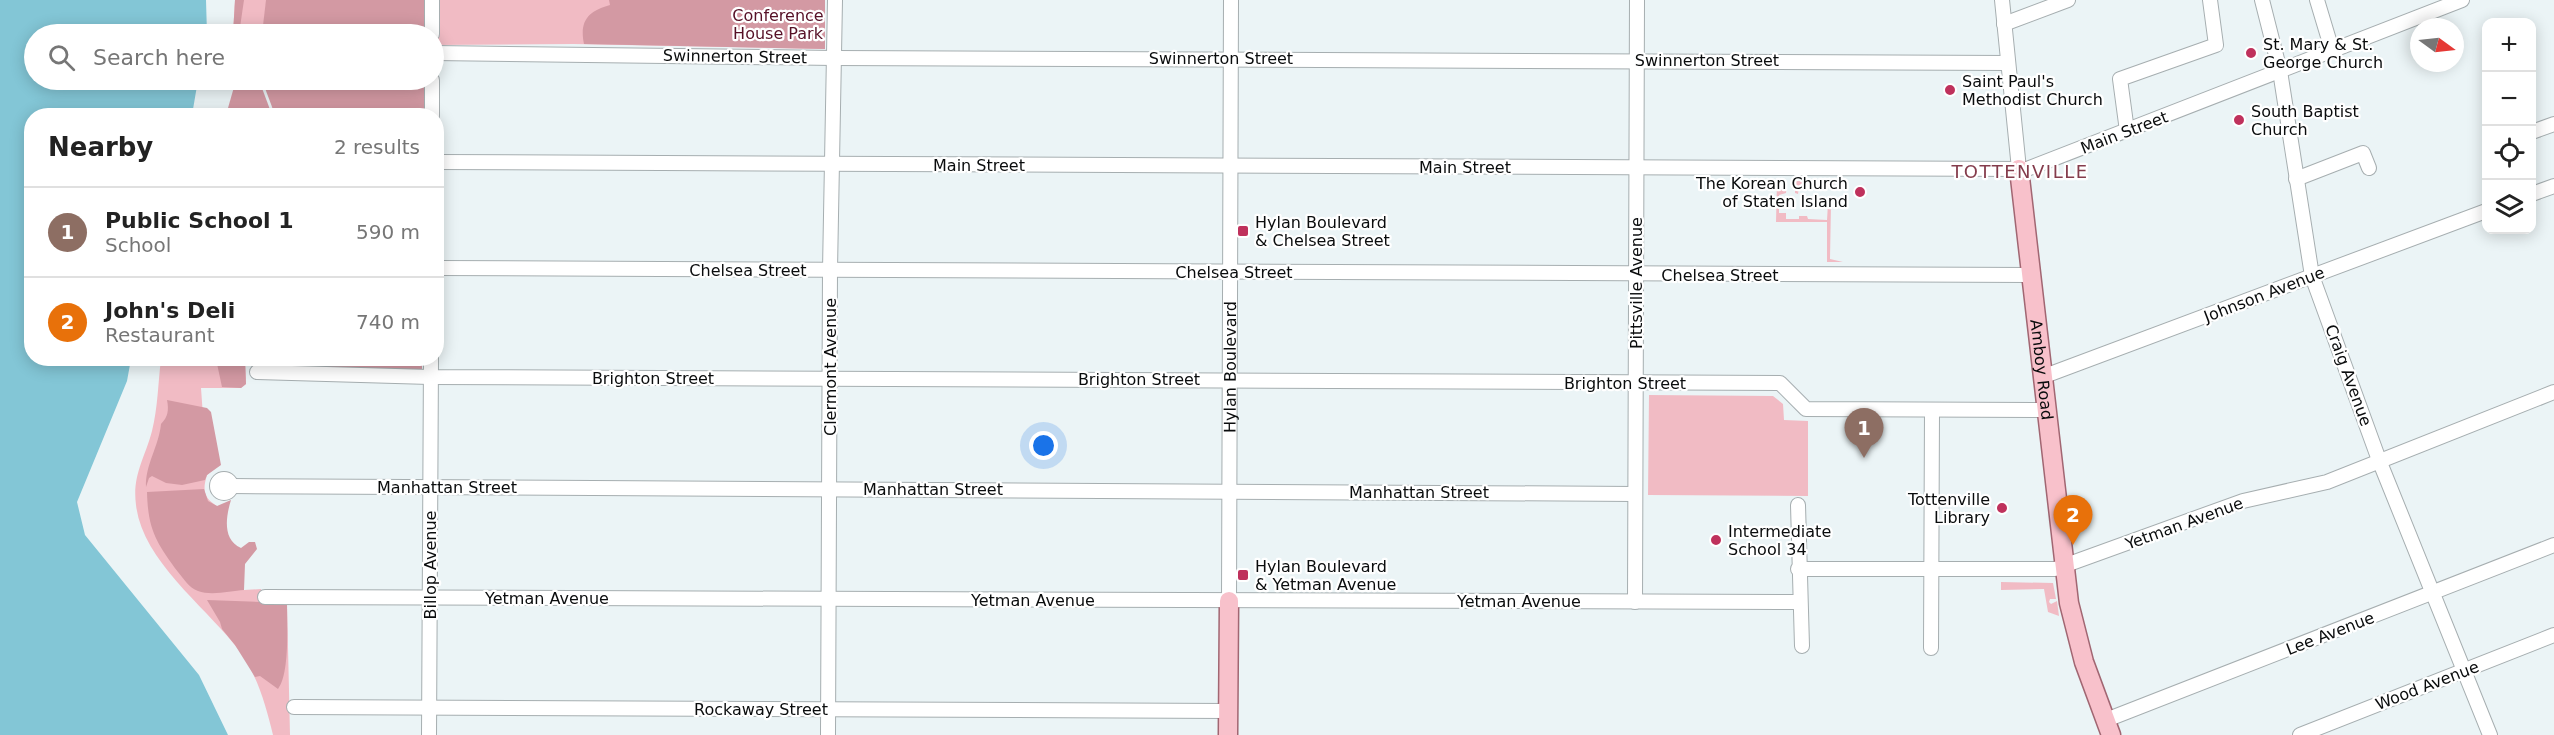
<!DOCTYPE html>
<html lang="en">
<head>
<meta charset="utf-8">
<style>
	:root { --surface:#fff; --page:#f6f6f6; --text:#222; --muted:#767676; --line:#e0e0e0; --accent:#bf315c }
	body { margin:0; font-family:"DejaVu Sans",sans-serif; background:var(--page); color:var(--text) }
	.controls { position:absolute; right:18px; top:18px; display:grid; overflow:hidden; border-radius:12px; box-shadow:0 3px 15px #0003 }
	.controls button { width:54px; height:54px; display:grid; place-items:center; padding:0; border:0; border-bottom:2px solid var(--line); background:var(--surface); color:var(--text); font:30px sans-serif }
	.compass { position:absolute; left:2410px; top:18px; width:54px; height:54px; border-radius:50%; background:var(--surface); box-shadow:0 3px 15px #0003; rotate:105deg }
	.you { position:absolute; left:1044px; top:446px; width:21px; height:21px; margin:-15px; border:4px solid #fff; border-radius:50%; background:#1a73e8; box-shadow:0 0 0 9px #1a73e833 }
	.badge { display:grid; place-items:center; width:39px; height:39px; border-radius:50%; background:var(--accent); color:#fff; font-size:20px; font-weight:700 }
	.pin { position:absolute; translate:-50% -50px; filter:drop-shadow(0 2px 3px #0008) }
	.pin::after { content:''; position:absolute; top:32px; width:21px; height:18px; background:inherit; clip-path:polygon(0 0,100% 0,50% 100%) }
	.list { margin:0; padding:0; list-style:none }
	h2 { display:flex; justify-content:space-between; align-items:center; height:78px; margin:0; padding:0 24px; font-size:26px }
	h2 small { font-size:20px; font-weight:400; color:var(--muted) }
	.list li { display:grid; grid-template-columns:39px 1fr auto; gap:18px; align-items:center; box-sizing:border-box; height:90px; padding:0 24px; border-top:2px solid var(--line) }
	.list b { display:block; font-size:22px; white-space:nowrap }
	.list p { margin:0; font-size:20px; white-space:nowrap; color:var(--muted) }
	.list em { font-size:20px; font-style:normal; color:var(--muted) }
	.icon { flex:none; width:33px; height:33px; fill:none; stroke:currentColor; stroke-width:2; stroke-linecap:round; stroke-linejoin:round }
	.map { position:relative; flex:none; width:2554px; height:735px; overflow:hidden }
	.search { position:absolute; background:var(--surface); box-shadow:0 3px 15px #0003; left:24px; top:24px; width:420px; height:66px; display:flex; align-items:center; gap:15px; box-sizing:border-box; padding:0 21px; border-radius:33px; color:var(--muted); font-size:22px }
	.panel { position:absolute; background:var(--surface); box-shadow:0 3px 15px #0003; left:24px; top:108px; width:420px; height:258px; border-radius:24px }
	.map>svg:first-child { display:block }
</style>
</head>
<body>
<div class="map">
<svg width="2554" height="735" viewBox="0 0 2554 735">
	<rect width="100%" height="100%" fill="#ebf4f6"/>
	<g fill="#f1bbc4">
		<path d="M 235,0 L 825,0 L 825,49 L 574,44 L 434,45 L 434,34 L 233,34 Z"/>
		<path d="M 1777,181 L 1787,181 L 1786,193 L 1779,195 L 1779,213 L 1786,213 L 1786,219 L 1799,219 L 1799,216 L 1807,216 L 1808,219 L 1827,220 L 1828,204 L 1831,204 L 1830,259 L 1843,262 L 1827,262 L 1827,222 L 1776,222 Z"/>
		<path d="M 1795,181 L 1835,182 L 1833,187 L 1799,187 L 1798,194 L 1795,193 Z"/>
		<path d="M 161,359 L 245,359 L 246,384 L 241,388 L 201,388 L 203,416 L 215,468 L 207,475 C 202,491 204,499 219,507 L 244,590 L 261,589 L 264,602 L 287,603 L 290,735 L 273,735 C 265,702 256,670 234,644 C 202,604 142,559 136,505 C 132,475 145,458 152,431 C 158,407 158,383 161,359 Z"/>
		<path d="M 1649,395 L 1773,396 L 1783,404 L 1784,420 L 1808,421 L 1808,496 L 1648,495 Z"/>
		<path d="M 2001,582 L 2053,583 L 2056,599 L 2050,599 L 2049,602 L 2051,604 L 2057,601 L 2059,616 L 2048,612 L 2044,589 L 2001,590 Z"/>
	</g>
	<g fill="#d399a3">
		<path d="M 235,0 L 244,0 L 239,34 L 233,34 Z"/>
		<path d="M 266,0 L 425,0 L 425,34 L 262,34 Z"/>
		<path d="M 609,0 L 825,0 L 825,49 L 584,44 C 579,20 589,11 610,5 Z"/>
		<path d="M 236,80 L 259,80 L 272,115 L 226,115 Z"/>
		<path d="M 262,80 L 424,80 L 424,115 L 275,115 Z"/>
		<path d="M 216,359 L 245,359 L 246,384 L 241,388 L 222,387 Z"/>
		<path d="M 295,359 L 422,359 L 422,369 L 311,370 L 296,364 Z"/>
		<path d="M 167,400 L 207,408 L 211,412 L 221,465 L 207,475 L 205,480 L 182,485 L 166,483 L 152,476 L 149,478 L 146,487 C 145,465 159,446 161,424 C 168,417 169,410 167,400 Z"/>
		<path d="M 204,489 L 208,501 L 217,506 L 231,500 C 226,516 222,540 241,548 L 249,542 L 255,542 L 257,549 L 245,564 L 244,590 C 231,591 211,596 198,591 C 189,588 184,579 178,572 C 156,542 148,530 147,492 Z"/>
		<path d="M 207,600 L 287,603 C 287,623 290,674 278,689 L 260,676 L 255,677 L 235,645 L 222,629 L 220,622 Z"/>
	</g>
	<path fill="#83c6d6" d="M 0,0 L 206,0 L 207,34 L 34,34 L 34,80 L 198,80 L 192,115 L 32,116 L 32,358 L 131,359 L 127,381 L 77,502 L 85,535 L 199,675 L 228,735 L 0,735 Z"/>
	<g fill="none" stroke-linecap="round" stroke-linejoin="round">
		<g stroke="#a6aeb0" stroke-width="16">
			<g id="minor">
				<path d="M 2002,0 L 2019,169"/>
				<path d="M 2262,0 L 2280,71 L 2312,276 L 2379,460 L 2490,735"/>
				<path d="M 2317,0 L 2332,50"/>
				<path d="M 2004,24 L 2068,0"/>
				<path d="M 432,34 L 432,0"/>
				<path d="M 434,53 L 834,58 L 2008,63"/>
				<path d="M 432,80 L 432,116"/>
				<path d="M 2127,131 L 2120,79 L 2216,45 L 2210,0"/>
				<path d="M 2532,132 L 2554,124"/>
				<path d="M 436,162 L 2027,169 L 2462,0"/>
				<path d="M 2296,179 L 2363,153 L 2369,168"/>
				<path d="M 2532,194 L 2554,186"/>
				<path d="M 436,268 L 2031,275"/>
				<path d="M 257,372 L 430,377 L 1780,383 L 1806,409 L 2046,410"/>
				<path d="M 2042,377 L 2486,211"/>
				<circle cx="224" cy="486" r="7"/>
				<path d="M 231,486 L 1635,494"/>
				<path d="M 1798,505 L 1802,646"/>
				<path d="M 1798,569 L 2055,569 L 2243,501 L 2327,482 L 2554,392"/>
				<path d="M 265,597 L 1800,602"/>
				<path id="s1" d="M 1229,601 L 1231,0"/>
				<path d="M 1635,602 L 1637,0"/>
				<path d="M 1931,648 L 1932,411"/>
				<path d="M 294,707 L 1228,711"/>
				<path d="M 2106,720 L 2554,545"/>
				<path d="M 429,735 L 431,358"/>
				<path d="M 828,735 L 830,270 L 835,0"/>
				<path d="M 2300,735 L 2554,635"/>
			</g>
		</g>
		<g stroke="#a16672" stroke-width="21">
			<g id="major">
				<path id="s2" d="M 2019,169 L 2069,603 L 2084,662 L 2111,735"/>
				<path d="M 1228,735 L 1229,601"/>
			</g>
		</g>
		<use href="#minor" stroke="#fff" stroke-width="14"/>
		<use href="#major" stroke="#f8c1cb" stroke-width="18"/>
	</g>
	<g fill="#bf315c" stroke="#fff" stroke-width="2">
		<circle cx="2251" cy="53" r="6"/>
		<circle cx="1950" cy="90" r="6"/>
		<circle cx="2239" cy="120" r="6"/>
		<circle cx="1860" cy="192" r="6"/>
		<rect x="1237" y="225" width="12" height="12" rx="3"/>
		<circle cx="2002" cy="508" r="6"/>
		<circle cx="1716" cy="540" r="6"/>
		<rect x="1237" y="569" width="12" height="12" rx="3"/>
	</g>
	<g text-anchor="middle" stroke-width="4.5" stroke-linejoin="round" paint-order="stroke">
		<g font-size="16" fill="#561026" stroke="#fff">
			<text x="778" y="21">Conference<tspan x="778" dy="18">House Park</tspan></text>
		</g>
		<g font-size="16" fill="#0a0c0d" stroke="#fff" text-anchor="start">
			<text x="2263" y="50">St. Mary &amp; St.<tspan x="2263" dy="18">George Church</tspan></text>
			<text x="1962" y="87">Saint Paul's<tspan x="1962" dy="18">Methodist Church</tspan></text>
			<text x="2251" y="117">South Baptist<tspan x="2251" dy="18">Church</tspan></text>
			<text x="1848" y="189" text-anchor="end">The Korean Church<tspan x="1848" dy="18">of Staten Island</tspan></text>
			<text x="1255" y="228">Hylan Boulevard<tspan x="1255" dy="18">&amp; Chelsea Street</tspan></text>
			<text x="1990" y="505" text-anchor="end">Tottenville<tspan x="1990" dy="18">Library</tspan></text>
			<text x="1728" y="537">Intermediate<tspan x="1728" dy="18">School 34</tspan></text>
			<text x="1255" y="572">Hylan Boulevard<tspan x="1255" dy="18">&amp; Yetman Avenue</tspan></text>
		</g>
		<g font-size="16" fill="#0a0c0d" stroke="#fff">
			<text transform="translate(735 56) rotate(1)" y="6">Swinnerton Street</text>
			<text x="1221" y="64">Swinnerton Street</text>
			<text x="1707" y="66">Swinnerton Street</text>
			<text transform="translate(2124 132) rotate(-21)" y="6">Main Street</text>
			<text x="979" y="171">Main Street</text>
			<text x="1465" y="173">Main Street</text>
			<text x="748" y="276">Chelsea Street</text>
			<text x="1234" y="278">Chelsea Street</text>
			<text x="1720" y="281">Chelsea Street</text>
			<text transform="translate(1636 283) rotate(-90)" y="6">Pittsville Avenue</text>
			<text transform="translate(2264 294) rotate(-21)" y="6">Johnson Avenue</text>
			<text transform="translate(830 367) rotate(-90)" y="6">Clermont Avenue</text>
			<text dy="6" stroke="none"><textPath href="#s1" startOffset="234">Hylan Boulevard</textPath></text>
			<text dy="6" stroke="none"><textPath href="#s2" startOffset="202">Amboy Road</textPath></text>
			<text transform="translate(2349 375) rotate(70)" y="6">Craig Avenue</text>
			<text x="653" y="384">Brighton Street</text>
			<text x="1139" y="385">Brighton Street</text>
			<text x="1625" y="389">Brighton Street</text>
			<text x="447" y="493">Manhattan Street</text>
			<text x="933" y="495">Manhattan Street</text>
			<text x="1419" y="498">Manhattan Street</text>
			<text transform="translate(2184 523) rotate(-20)" y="6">Yetman Avenue</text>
			<text transform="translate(430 565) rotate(-90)" y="6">Billop Avenue</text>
			<text x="547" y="604">Yetman Avenue</text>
			<text x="1033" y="606">Yetman Avenue</text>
			<text x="1519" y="607">Yetman Avenue</text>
			<text transform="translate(2330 633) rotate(-21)" y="6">Lee Avenue</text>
			<text transform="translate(2427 685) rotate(-21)" y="6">Wood Avenue</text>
			<text x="761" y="715">Rockaway Street</text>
		</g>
		<g font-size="18" letter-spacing="1.5" fill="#843c4c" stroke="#fff">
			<text x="2020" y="178">TOTTENVILLE</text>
		</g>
	</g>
</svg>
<div class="controls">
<button>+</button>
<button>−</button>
<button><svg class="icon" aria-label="locate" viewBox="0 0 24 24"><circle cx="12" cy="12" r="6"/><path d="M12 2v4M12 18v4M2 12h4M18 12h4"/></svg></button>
<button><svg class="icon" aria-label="layers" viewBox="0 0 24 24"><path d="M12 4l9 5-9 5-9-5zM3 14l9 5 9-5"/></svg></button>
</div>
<svg class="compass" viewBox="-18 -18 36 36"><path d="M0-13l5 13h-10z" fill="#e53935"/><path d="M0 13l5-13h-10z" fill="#767676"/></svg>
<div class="you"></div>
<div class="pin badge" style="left:1864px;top:458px;background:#8d6e63">1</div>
<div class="pin badge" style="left:2073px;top:545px;background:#e8710a">2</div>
<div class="search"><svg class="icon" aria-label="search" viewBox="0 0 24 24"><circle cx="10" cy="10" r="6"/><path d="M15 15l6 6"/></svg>Search here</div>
<section class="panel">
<h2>Nearby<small>2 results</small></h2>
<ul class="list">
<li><span class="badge" style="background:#8d6e63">1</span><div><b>Public School 1</b><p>School</p></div><em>590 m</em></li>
<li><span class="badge" style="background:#e8710a">2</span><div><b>John's Deli</b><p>Restaurant</p></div><em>740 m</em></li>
</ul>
</section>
</div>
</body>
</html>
